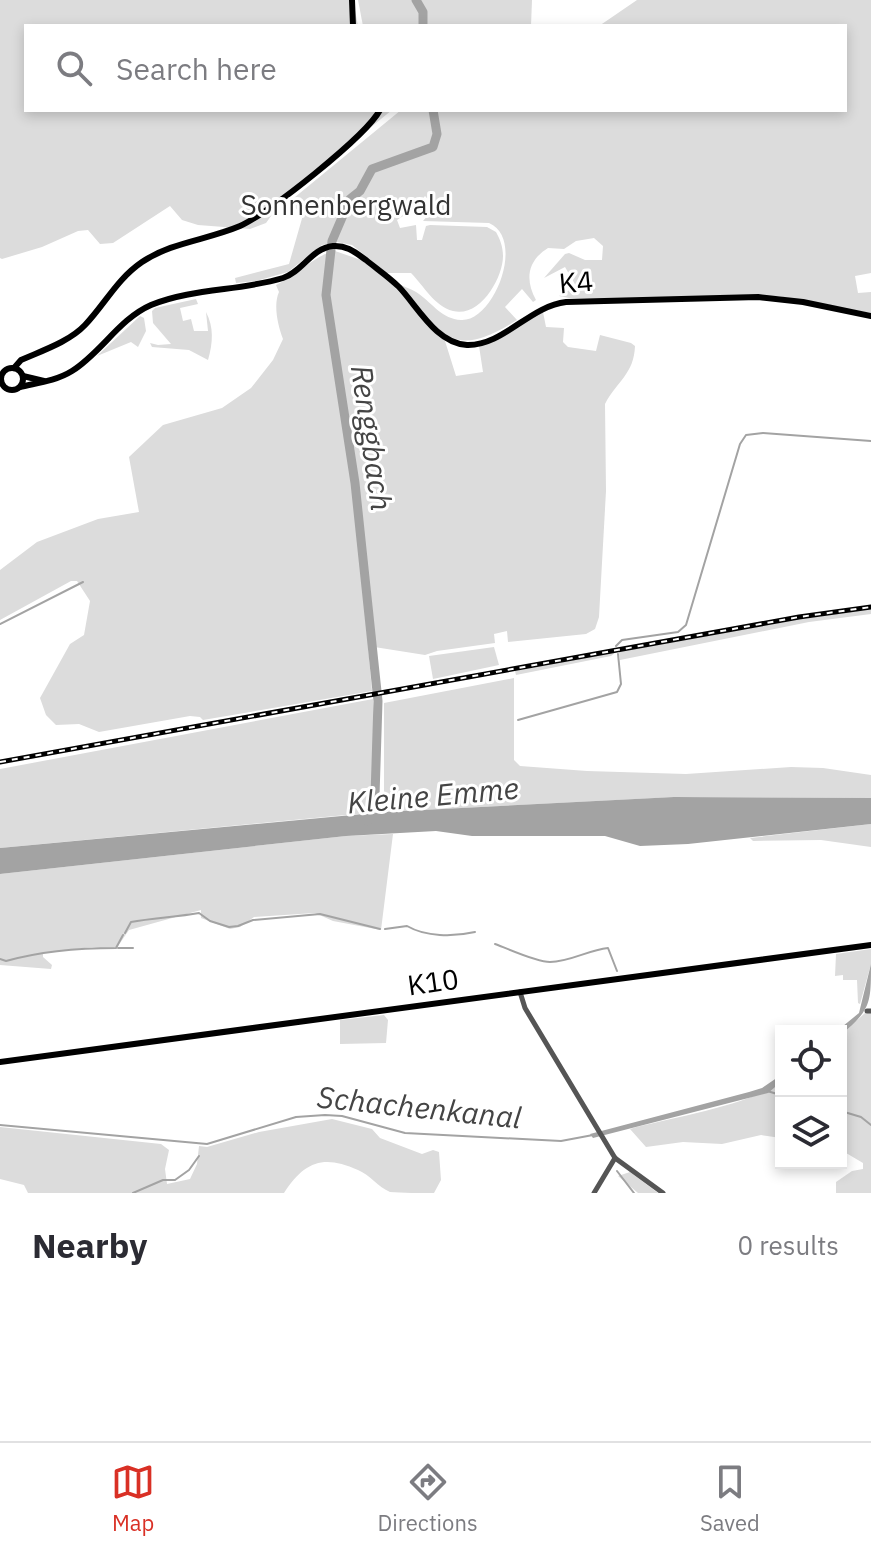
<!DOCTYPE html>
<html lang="en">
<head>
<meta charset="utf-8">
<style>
	:root { --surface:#fff; --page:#f7f7f7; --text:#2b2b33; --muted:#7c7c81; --line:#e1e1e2; --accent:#d93025 }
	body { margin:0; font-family:"IBM Plex Sans",sans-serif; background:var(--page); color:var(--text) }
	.controls { position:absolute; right:24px; bottom:24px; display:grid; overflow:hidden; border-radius:0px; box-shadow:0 4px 12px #0003 }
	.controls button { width:72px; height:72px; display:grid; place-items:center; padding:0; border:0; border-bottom:2px solid var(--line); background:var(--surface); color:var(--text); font:40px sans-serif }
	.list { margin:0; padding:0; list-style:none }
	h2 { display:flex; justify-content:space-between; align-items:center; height:104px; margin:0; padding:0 32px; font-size:34px }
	h2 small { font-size:26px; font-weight:400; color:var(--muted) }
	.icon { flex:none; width:44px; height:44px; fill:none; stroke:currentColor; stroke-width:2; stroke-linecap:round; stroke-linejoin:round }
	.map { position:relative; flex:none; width:871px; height:1193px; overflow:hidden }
	.search { position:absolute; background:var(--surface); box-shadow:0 4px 12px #0003; left:24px; right:24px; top:24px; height:88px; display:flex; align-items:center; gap:20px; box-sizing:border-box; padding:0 28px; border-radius:0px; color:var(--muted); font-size:30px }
	.sheet { height:248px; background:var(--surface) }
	nav { display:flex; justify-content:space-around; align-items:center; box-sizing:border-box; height:112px; border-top:2px solid var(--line); background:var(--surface); font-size:22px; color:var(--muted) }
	nav a { display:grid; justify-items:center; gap:4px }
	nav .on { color:var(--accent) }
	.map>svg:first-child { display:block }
</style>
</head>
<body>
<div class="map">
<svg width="871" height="1193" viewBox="0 0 871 1193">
	<rect width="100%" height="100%" fill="#fff"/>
	<g fill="#dcdcdc">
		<path d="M 0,0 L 353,0 L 358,26 L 26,26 L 26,110 L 392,110 L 284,198 L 266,223 L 250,229 L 198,225 L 182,220 L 170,206 L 113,243 L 100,244 L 88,230 L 78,231 L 42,247 L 2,259 L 0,258 Z"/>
		<path d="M 358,0 L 532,0 L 531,26 L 363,26 Z"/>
		<path d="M 637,0 L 871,0 L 871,273 L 855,276 L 858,293 L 871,292 L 871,313 L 778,296 L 603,299 L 569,298 L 559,296 L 576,286 L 565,267 L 544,278 L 565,254 L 569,253 L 585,260 L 602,260 L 603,246 L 594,238 L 576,241 L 564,249 L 548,248 C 527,261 525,280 536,300 L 533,302 L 522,289 L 505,307 L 517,320 C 451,362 443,334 399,284 C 402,286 414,290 419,294 C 433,304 442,319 461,320 C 494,322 526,239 489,223 L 423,221 L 435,207 L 425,196 L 417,206 L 425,214 L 423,216 L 412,210 L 397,220 L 400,228 L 416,225 L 417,240 L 422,240 L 426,226 L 430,225 L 487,227 L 496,232 C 500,239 503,247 503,256 C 503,278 480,318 453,311 C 434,306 424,286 411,273 L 387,273 L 352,245 L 337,242 L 322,245 L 288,272 L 256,281 L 236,283 L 235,278 L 289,264 L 303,215 L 289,202 L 401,110 L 845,110 L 845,26 L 599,26 Z"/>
		<path d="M 335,251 L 361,260 L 389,281 L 445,341 L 456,376 L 483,372 L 479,346 L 543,312 L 546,327 L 564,328 L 563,342 L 568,347 L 596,351 L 600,335 L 631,343 L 635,346 C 634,374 617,381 605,404 L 606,491 L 599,617 L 595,629 L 586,634 L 508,642 L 507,631 L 494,634 L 495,643 L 437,651 L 425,655 L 368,646 L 372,691 L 203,720 L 200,717 L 190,716 L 99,732 L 79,724 L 56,725 L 46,715 L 40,698 L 70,644 L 84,635 L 90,601 L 77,581 L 71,581 L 0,620 L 0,570 L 37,542 L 98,519 L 139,512 L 129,457 L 163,425 L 222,408 L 251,388 L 273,360 L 283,339 C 278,326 273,305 279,292 L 276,285 C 298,275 314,255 335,251 Z"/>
		<path d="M 196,299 L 198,304 L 180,308 L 183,321 L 191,319 L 194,331 L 208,331 L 206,312 C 214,327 213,343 208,360 L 189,350 L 152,347 L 150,343 L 158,345 L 171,344 L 153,323 L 152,311 L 155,308 Z"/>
		<path d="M 140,316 L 144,318 L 146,331 L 138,347 L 131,342 L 97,356 Z"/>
		<path d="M 871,609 L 871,614 L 809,622 L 620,660 L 619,652 L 795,620 Z"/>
		<path d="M 494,647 L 499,665 L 433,679 L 429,656 Z"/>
		<path d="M 616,652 L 611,656 L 516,675 L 515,671 Z"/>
		<path d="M 514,678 L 514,760 L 520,766 L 587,771 L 686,774 L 791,767 L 823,768 L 871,775 L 871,798 L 674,797 L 384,812 L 384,703 Z"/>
		<path d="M 373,699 L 375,763 L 367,813 L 0,848 L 0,769 Z"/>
		<path d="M 871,824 L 871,847 L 821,840 L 753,841 L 750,838 Z"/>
		<path d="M 393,834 L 381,930 L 333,921 L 315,913 L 254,917 L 240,927 L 230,929 L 201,918 L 201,910 L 129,930 L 118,946 L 111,949 L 92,947 L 43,953 L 43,957 L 52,965 L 51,969 L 0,965 L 0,874 L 346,836 Z"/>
		<path d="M 871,949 L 871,964 L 860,1004 L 858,1003 L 857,980 L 843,980 L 843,975 L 835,976 L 836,954 Z"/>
		<path d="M 871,1012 L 871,1193 L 836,1193 L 836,1182 L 852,1171 L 863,1169 L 863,1163 L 841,1150 L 841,1035 L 865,1013 Z"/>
		<path d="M 384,1015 L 388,1020 L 386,1043 L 340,1044 L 340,1020 Z"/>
		<path d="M 781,1082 L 781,1138 L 761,1135 L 722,1144 L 683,1142 L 646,1147 L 630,1129 C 670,1118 751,1105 781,1082 Z"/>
		<path d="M 332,1119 L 372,1129 L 380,1138 L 422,1154 L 433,1150 L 439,1152 L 441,1180 L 434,1193 C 422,1193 401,1193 390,1192 C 378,1187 370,1175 358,1170 C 323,1154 304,1162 284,1193 L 28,1193 L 24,1185 L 0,1179 L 0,1127 L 161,1144 L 169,1150 L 165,1169 L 167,1184 L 190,1179 L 197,1164 L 199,1146 L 207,1147 L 259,1132 Z"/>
		<path d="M 630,1172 L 658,1193 L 638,1193 L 618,1176 Z"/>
	</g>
	<g fill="#a3a3a3">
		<path d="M 674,797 L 871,798 L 871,824 L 688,844 L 640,846 L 605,836 L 472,836 L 436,831 L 346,836 L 0,874 L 0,848 L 384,812 Z"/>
		<path d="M 871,964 C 871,1004 871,1009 841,1035 L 841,1031 L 837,1031 L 859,1013 Z"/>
		<path d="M 781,1075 L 781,1082 L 768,1093 L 593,1138 L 590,1134 L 749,1092 L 762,1088 Z"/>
	</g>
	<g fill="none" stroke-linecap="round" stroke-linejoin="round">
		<g stroke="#a3a3a3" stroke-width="2">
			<path d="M 0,624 L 83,582"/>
			<path d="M 616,646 L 622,640 L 678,632 L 686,625 L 740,444 L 746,435 L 763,433 L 871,441"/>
			<path d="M 518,720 L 617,692 L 621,684 L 618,654"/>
			<path d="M 385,929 L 407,926 C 426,937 453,937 475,932"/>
			<path d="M 125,933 L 131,922 C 153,918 177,917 199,913 L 210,921 L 229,927 L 238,926 L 253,920 L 320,914 L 380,929"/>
			<path d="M 495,944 C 509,949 536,962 550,962 C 570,962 588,950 608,948 L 617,971"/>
			<path d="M 118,948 L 133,948"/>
			<path d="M 0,959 L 6,961 C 42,951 78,948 116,948 L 123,935"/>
			<path d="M 767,1091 L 781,1095"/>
			<path d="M 841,1111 L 861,1117 L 871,1125"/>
			<path d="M 0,1125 L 207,1144 L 296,1117 L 325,1115 L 342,1116 L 405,1133 L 561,1141 L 593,1135"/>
			<path d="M 617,1171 L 634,1193"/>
			<path d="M 133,1193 L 163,1180 L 175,1180 L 189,1170 L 199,1156"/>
		</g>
		<g stroke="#a3a3a3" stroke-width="9">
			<path d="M 416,0 L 423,12 L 423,26"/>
			<path d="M 368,821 L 375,796 L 378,701 L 355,483 L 326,295 L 332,241 L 350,199 L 360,191 L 372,169 L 433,147 L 437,134 L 433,110"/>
		</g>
		<g stroke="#555" stroke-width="5">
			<path d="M 520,992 L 525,1008 L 615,1158 L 663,1193"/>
			<path d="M 867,1011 L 871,1011"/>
			<path d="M 594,1193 L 615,1158"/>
		</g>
		<g stroke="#000" stroke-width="6">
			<path d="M 352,0 L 353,26"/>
			<circle cx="12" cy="379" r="11"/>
			<path d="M 14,368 L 21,360 C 41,351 69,342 85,325 C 105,304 117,279 142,262 C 172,242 207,240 240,226 C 268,214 366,136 380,110"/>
			<path d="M 23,376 L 44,381"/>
			<path d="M 20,387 C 37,383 56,381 72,371 C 101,353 119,319 151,305 C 192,288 241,291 283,278 C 302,272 312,248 333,246 C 347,245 356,253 366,260 C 377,269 389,277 399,287 C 418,307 436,343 467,345 C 503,346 530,306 566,302 L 758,297 L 803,302 L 871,316"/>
			<path d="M 0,1062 L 871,945"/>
		</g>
		<g stroke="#000" stroke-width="5">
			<path id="rail" d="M 0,762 L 799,617 L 871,607"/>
		</g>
		<use href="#rail" stroke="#fff" stroke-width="2" stroke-dasharray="6" stroke-linecap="butt"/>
	</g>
	<g text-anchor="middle" stroke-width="6" stroke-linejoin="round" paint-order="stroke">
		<g font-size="28" fill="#333" stroke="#fff">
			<text x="346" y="215">Sonnenbergwald</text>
		</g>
		<g font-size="28" fill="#000" stroke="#fff">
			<text transform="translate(576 282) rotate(-5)" y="10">K4</text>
			<text transform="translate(433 982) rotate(-8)" y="10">K10</text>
		</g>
		<g font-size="30" font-style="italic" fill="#444" stroke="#fff">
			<text transform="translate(371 438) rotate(82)" y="10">Renggbach</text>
			<text transform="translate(433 796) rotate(-5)" y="10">Kleine Emme</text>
			<text transform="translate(419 1108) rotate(6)" y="10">Schachenkanal</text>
		</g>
	</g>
</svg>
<div class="controls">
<button><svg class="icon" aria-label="locate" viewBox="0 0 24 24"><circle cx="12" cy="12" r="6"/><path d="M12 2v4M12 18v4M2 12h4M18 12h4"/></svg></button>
<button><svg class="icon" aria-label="layers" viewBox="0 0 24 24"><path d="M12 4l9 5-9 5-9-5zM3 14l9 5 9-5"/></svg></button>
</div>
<div class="search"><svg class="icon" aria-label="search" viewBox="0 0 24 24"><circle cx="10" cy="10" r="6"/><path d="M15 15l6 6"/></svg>Search here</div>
</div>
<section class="sheet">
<h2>Nearby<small>0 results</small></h2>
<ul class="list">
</ul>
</section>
<nav>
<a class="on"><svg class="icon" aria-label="map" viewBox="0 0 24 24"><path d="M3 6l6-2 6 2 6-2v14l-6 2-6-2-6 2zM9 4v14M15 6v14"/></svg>Map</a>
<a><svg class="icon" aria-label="directions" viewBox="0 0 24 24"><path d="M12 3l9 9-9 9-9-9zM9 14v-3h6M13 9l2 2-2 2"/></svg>Directions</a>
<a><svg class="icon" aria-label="saved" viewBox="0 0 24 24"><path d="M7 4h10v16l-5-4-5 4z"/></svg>Saved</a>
</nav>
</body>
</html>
